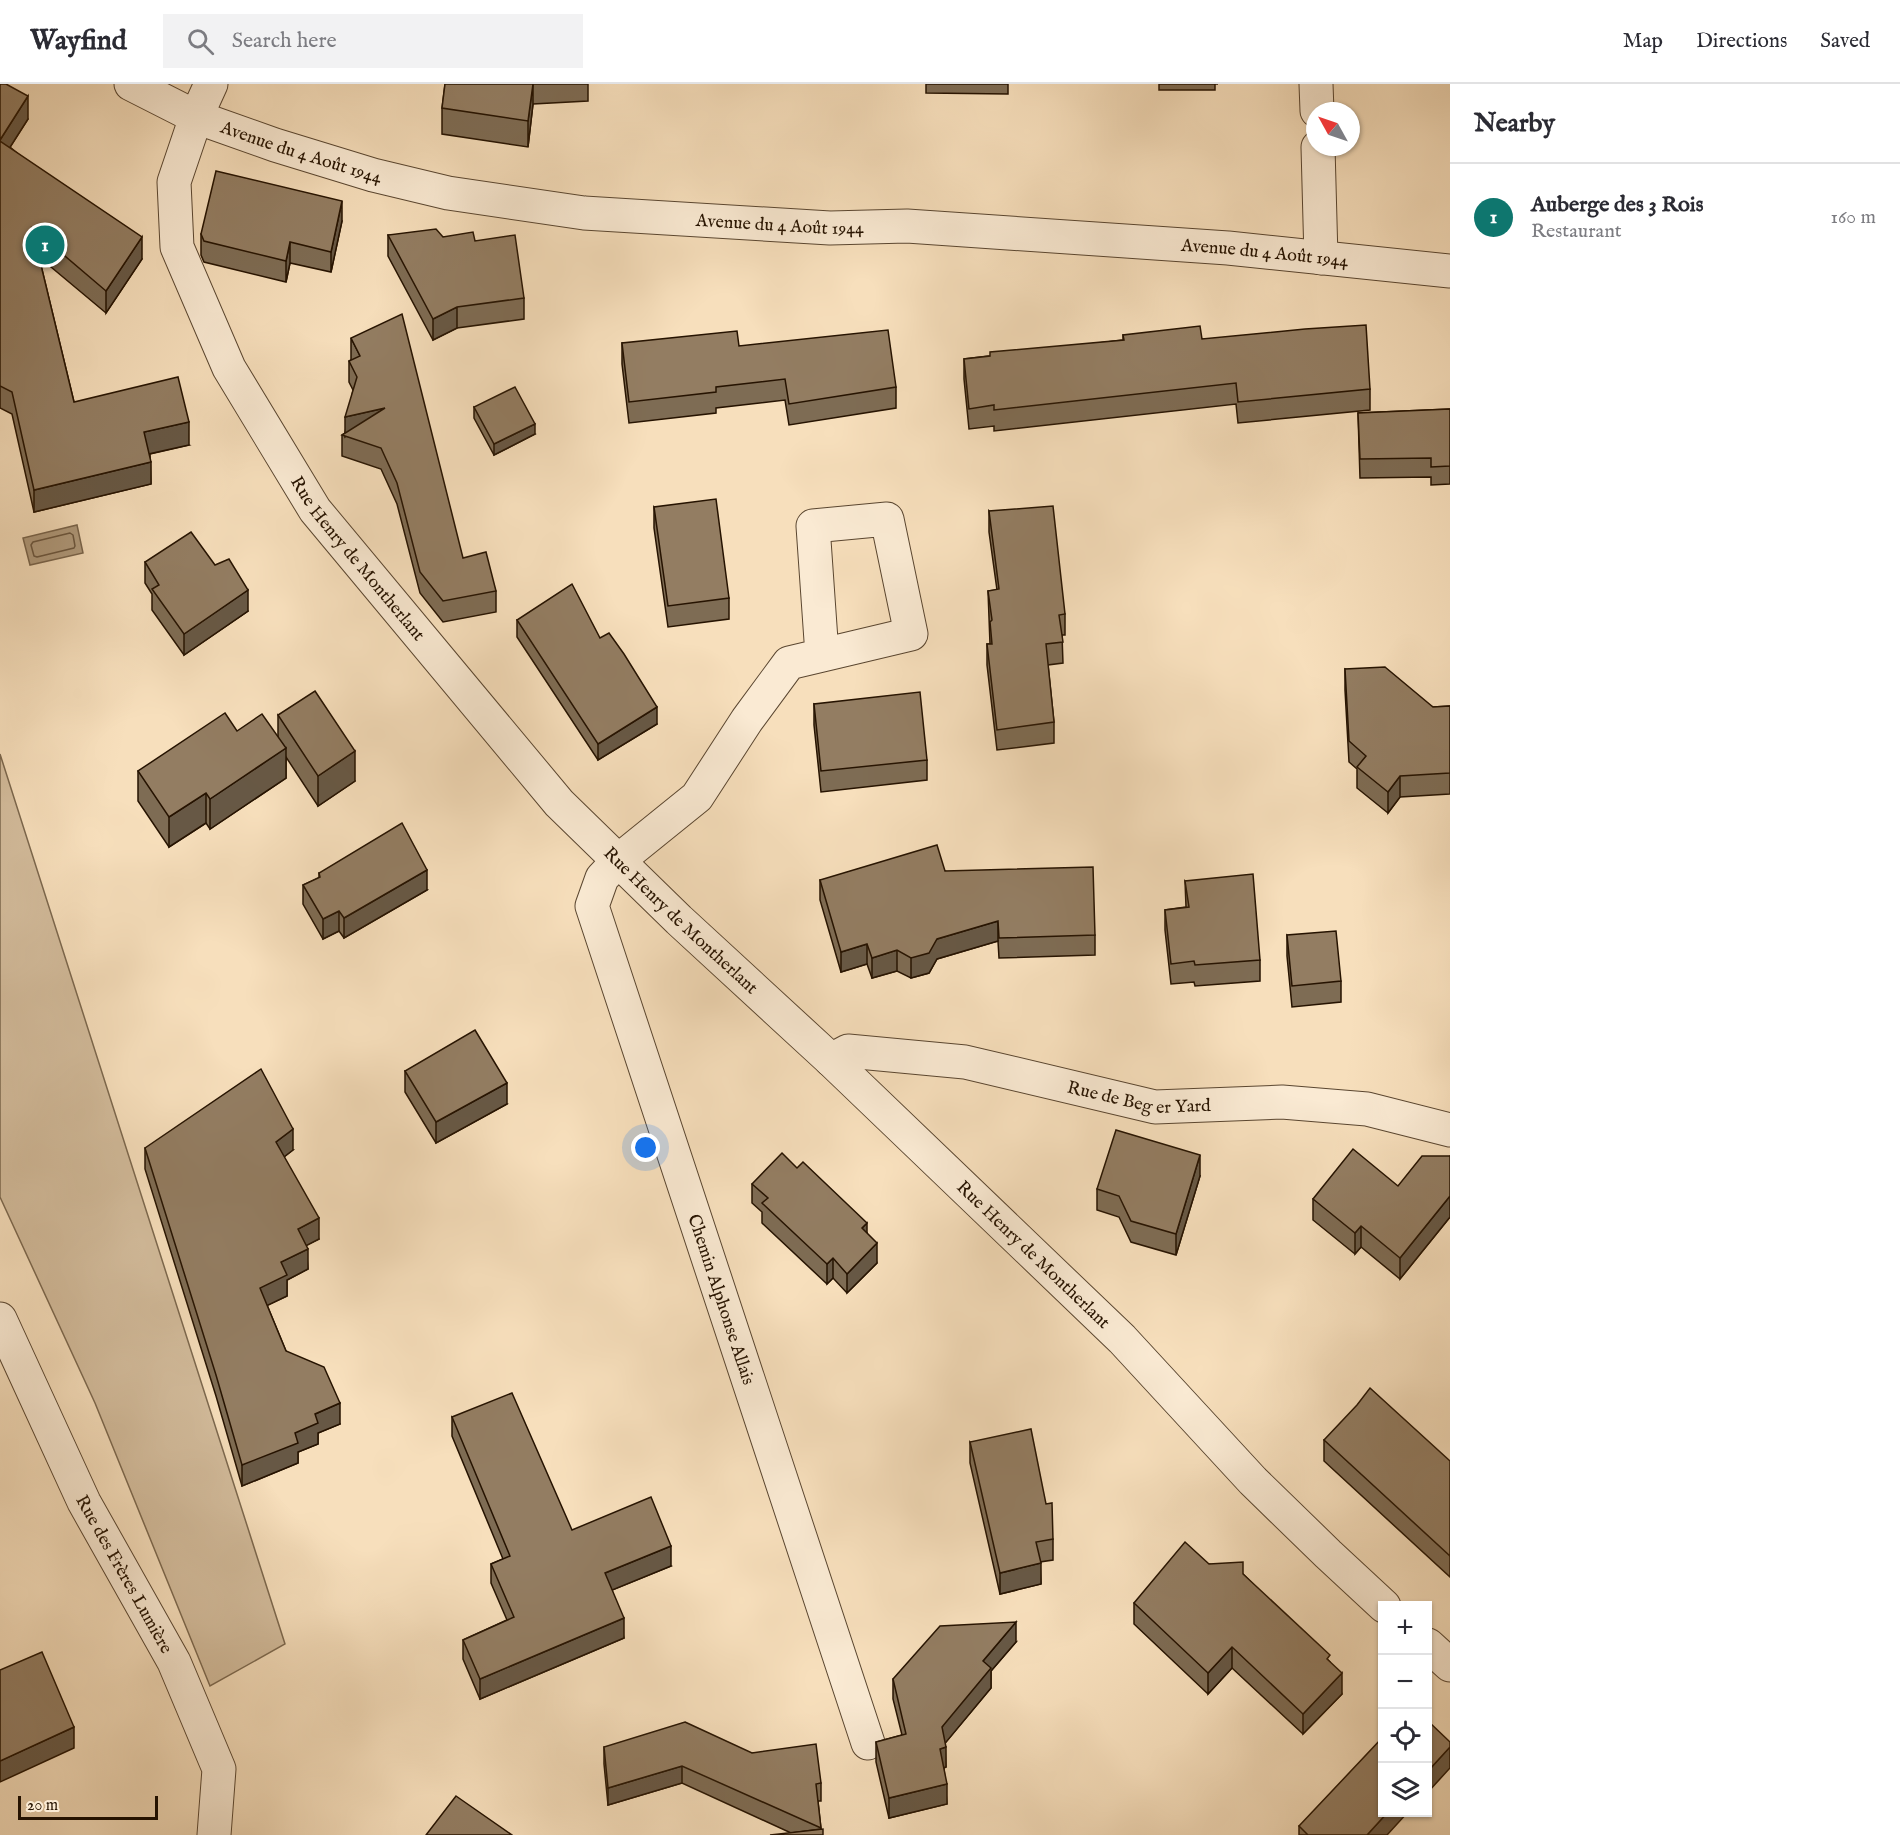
<!DOCTYPE html>
<html lang="en">
<head>
<meta charset="utf-8">
<style>
	:root { --surface:#fff; --page:#f2f2f3; --text:#2b2b33; --muted:#7c7c81; --line:#e1e1e2; --accent:#0f766e }
	body { margin:0; font-family:"IM FELL English",serif; background:var(--page); color:var(--text) }
	.controls { position:absolute; right:18px; bottom:18px; display:grid; overflow:hidden; border-radius:0px; box-shadow:0 2px 4px #0004 }
	.controls button { width:54px; height:54px; display:grid; place-items:center; padding:0; border:0; border-bottom:2px solid var(--line); background:var(--surface); color:var(--text); font:30px sans-serif }
	.compass { position:absolute; left:1306px; top:18px; width:54px; height:54px; border-radius:50%; background:var(--surface); box-shadow:0 2px 4px #0004; rotate:310deg }
	.scale { position:absolute; left:18px; bottom:15px; width:140px; box-sizing:border-box; padding-left:6px; border:3px solid #261301; border-top:0; font-size:16px; line-height:21px; white-space:nowrap; color:#261301; -webkit-text-stroke:4px #faead3; paint-order:stroke }
	.you { position:absolute; left:646px; top:1064px; width:21px; height:21px; margin:-15px; border:4px solid #fff; border-radius:50%; background:#1a73e8; box-shadow:0 0 0 9px #1a73e833 }
	.badge { display:grid; place-items:center; width:39px; height:39px; border-radius:50%; background:var(--accent); color:#fff; font-size:20px; font-weight:700 }
	.pin { position:absolute; translate:-50% -50%; border:3px solid #fff; box-shadow:0 2px 6px #0006 }
	.list { margin:0; padding:0; list-style:none }
	h2 { display:flex; justify-content:space-between; align-items:center; height:78px; margin:0; padding:0 24px; font-size:26px }
	h2 small { font-size:20px; font-weight:400; color:var(--muted) }
	.list li { display:grid; grid-template-columns:39px 1fr auto; gap:18px; align-items:center; box-sizing:border-box; height:108px; padding:0 24px; border-top:2px solid var(--line) }
	.list b { display:block; font-size:22px; white-space:nowrap }
	.list p { margin:0; font-size:20px; white-space:nowrap; color:var(--muted) }
	.list em { font-size:20px; font-style:normal; color:var(--muted) }
	.icon { flex:none; width:33px; height:33px; fill:none; stroke:currentColor; stroke-width:2; stroke-linecap:round; stroke-linejoin:round }
	.map { position:relative; flex:none; width:1450px; height:1751px; overflow:hidden }
	header { display:flex; align-items:center; gap:36px; box-sizing:border-box; height:84px; padding:0 30px; background:var(--surface); border-bottom:2px solid var(--line) }
	header strong { font-size:28px }
	nav { display:flex; gap:33px; margin-inline-start:auto; font-size:21px }
	.search { width:420px; height:54px; background:var(--page); display:flex; align-items:center; gap:15px; box-sizing:border-box; padding:0 21px; border-radius:0px; color:var(--muted); font-size:22px }
	main { display:flex }
	aside { flex:1; background:var(--surface) }
	.map>svg:first-child { display:block }
</style>
</head>
<body>
<header>
<strong>Wayfind</strong>
<div class="search"><svg class="icon" aria-label="search" viewBox="0 0 24 24"><circle cx="10" cy="10" r="6"/><path d="M15 15l6 6"/></svg>Search here</div>
<nav><a>Map</a><a>Directions</a><a>Saved</a></nav>
</header>
<main>
<div class="map">
<svg width="1450" height="1751" viewBox="0 0 1450 1751">
	<rect width="100%" height="100%" fill="#f7dfbc"/>
	<filter id="stains"><feTurbulence type="fractalNoise" baseFrequency=".00333" numOctaves="4"/><feColorMatrix values="0 0 0 0 .2 0 0 0 0 .09 0 0 0 0 .02 0 0 0 .5 -.17"/></filter>
	<radialGradient id="worn" r=".72"><stop offset=".6" stop-color="#630" stop-opacity="0"/><stop offset="1" stop-color="#630" stop-opacity=".3"/></radialGradient>
	<path fill="#d3bc9c" stroke="#7c684e" stroke-width="1.5" d="M 0,670 L 285,1560 L 210,1602 L 95,1319 L 0,1113 Z"/>
	<path fill="#b09a7c" stroke="#79644b" stroke-width="1.5" d="M 77,441 L 83,469 L 30,481 L 23,454 Z"/>
	<g fill="none" stroke-linecap="round" stroke-linejoin="round">
		<path stroke="#6b563e" stroke-width="1.5" d="M 70,449 L 73,451 L 75,462 L 74,464 L 37,473 L 34,472 L 31,461 L 33,458 Z"/>
		<g stroke="#5a4630" stroke-width="35">
			<g id="minor">
				<path id="s1" d="M 131,0 L 196,33 L 275,61 L 373,91 L 448,109 L 584,129 L 830,144 L 907,142 L 1228,164 L 1450,187"/>
				<path id="s2" d="M 211,0 L 196,33 L 174,98 L 177,163 L 229,284 L 315,426 L 559,719 L 679,836 L 831,976 L 1122,1255 L 1253,1397 L 1328,1470 L 1384,1522"/>
				<path d="M 1316,0 L 1317,27"/>
				<path d="M 1318,63 L 1321,174"/>
				<path id="s3" d="M 822,571 L 813,442 L 887,435 L 911,550 L 789,579 L 747,636 L 697,713 L 619,776 L 602,794 L 592,822 L 868,1659"/>
				<path id="s4" d="M 831,976 L 848,967 L 965,978 L 1155,1023 L 1282,1018 L 1367,1025 L 1450,1046"/>
				<path id="s5" d="M 0,1235 L 84,1418 L 174,1578 L 219,1685 L 214,1751"/>
				<path d="M 1428,1561 L 1450,1581"/>
			</g>
		</g>
		<use href="#minor" stroke="#faead3" stroke-width="33"/>
	</g>
	<g fill="#7e6c54" stroke="#261301" stroke-width="1.5">
		<path d="M 0,0 L 28,35 L 10,63 L 142,175 L 106,229 L 39,173 L 74,318 L 189,361 L 150,370 L 151,400 L 34,428 L 12,330 L 0,324 Z"/>
		<path d="M 445,0 L 588,0 L 588,17 L 533,20 L 528,63 L 442,50 L 442,24 Z"/>
		<path d="M 926,0 L 1008,0 L 1008,10 L 926,9 Z"/>
		<path d="M 1159,0 L 1218,0 L 1215,0 L 1215,6 L 1159,6 Z"/>
		<path d="M 342,137 L 331,188 L 290,179 L 286,198 L 204,178 L 201,171 L 201,150 Z"/>
		<path d="M 388,151 L 443,153 L 475,157 L 524,214 L 524,235 L 457,244 L 433,256 L 388,172 Z"/>
		<path d="M 1123,251 L 1202,255 L 1370,305 L 1370,326 L 1238,339 L 1236,320 L 994,347 L 994,342 L 969,345 L 964,295 L 964,275 L 1123,256 Z"/>
		<path d="M 351,254 L 463,474 L 496,507 L 496,528 L 443,538 L 420,509 L 397,420 L 381,385 L 342,372 L 342,351 L 345,349 L 353,306 L 349,298 L 349,277 L 351,276 Z"/>
		<path d="M 622,259 L 739,262 L 896,303 L 896,324 L 789,341 L 785,316 L 716,324 L 716,329 L 629,339 L 622,280 Z"/>
		<path d="M 474,323 L 535,350 L 494,371 L 474,334 Z"/>
		<path d="M 1450,325 L 1450,400 L 1431,401 L 1431,393 L 1360,394 L 1358,329 Z"/>
		<path d="M 654,423 L 729,514 L 729,535 L 668,543 L 654,444 Z"/>
		<path d="M 989,427 L 1065,530 L 1065,551 L 1062,551 L 1063,579 L 1048,581 L 1054,638 L 1054,659 L 997,666 L 987,581 L 987,560 L 990,560 L 988,507 L 997,506 L 989,448 Z"/>
		<path d="M 145,478 L 215,481 L 248,527 L 184,571 L 152,526 L 152,510 L 145,499 Z"/>
		<path d="M 517,536 L 600,554 L 657,640 L 598,676 L 517,553 Z"/>
		<path d="M 1345,585 L 1433,623 L 1450,622 L 1450,710 L 1400,713 L 1388,729 L 1357,704 L 1357,685 L 1349,678 L 1345,606 Z"/>
		<path d="M 814,620 L 927,676 L 927,696 L 821,708 L 814,641 Z"/>
		<path d="M 278,631 L 355,697 L 318,722 L 286,673 L 286,694 L 210,745 L 206,739 L 169,763 L 138,717 L 138,687 L 237,647 L 278,653 Z"/>
		<path d="M 945,787 L 1095,851 L 1095,871 L 999,874 L 998,857 L 937,875 L 929,889 L 911,894 L 897,887 L 872,894 L 867,880 L 841,888 L 820,816 L 820,796 Z"/>
		<path d="M 319,789 L 427,806 L 344,854 L 339,847 L 323,855 L 303,820 L 303,801 L 319,794 Z"/>
		<path d="M 1185,797 L 1260,876 L 1260,897 L 1195,902 L 1194,898 L 1171,900 L 1165,846 L 1165,826 L 1186,823 Z"/>
		<path d="M 1287,851 L 1341,897 L 1341,918 L 1292,923 L 1287,872 Z"/>
		<path d="M 405,987 L 507,1020 L 436,1059 L 405,1008 Z"/>
		<path d="M 145,1064 L 293,1066 L 284,1073 L 319,1155 L 306,1161 L 308,1185 L 287,1196 L 287,1212 L 267,1221 L 286,1267 L 340,1340 L 318,1349 L 318,1360 L 298,1368 L 298,1379 L 242,1402 L 216,1312 L 145,1085 Z"/>
		<path d="M 1450,1072 L 1450,1133 L 1400,1195 L 1361,1163 L 1355,1170 L 1313,1136 L 1313,1115 L 1398,1102 Z"/>
		<path d="M 797,1084 L 867,1149 L 877,1179 L 847,1209 L 833,1194 L 827,1200 L 762,1139 L 762,1128 L 752,1119 L 752,1100 Z"/>
		<path d="M 1200,1092 L 1176,1171 L 1131,1158 L 1119,1133 L 1097,1126 L 1097,1105 Z"/>
		<path d="M 452,1333 L 572,1446 L 671,1482 L 612,1506 L 624,1554 L 480,1615 L 463,1575 L 463,1556 L 507,1536 L 491,1499 L 491,1480 L 503,1475 L 452,1352 Z"/>
		<path d="M 1324,1356 L 1450,1377 L 1450,1493 L 1324,1377 Z"/>
		<path d="M 970,1358 L 1053,1455 L 1053,1476 L 1040,1478 L 1041,1500 L 1000,1510 L 970,1379 Z"/>
		<path d="M 1209,1480 L 1243,1490 L 1330,1578 L 1342,1610 L 1303,1650 L 1232,1584 L 1208,1610 L 1134,1540 L 1134,1519 Z"/>
		<path d="M 1016,1558 L 991,1587 L 991,1604 L 945,1659 L 946,1683 L 944,1684 L 947,1720 L 889,1734 L 876,1678 L 876,1658 L 902,1651 L 893,1615 L 893,1595 Z"/>
		<path d="M 604,1663 L 752,1669 L 821,1699 L 821,1717 L 818,1717 L 821,1745 L 791,1749 L 682,1699 L 608,1721 L 604,1680 Z"/>
		<path d="M 1299,1742 L 1387,1751 L 1299,1751 Z"/>
	</g>
	<g fill="#675845" stroke="#261301" stroke-width="1.5">
		<path d="M 533,0 L 533,20 L 528,63 L 528,37 Z"/>
		<path d="M 28,12 L 28,35 L 0,79 L 0,56 Z"/>
		<path d="M 342,117 L 342,137 L 331,188 L 331,168 Z"/>
		<path d="M 142,153 L 142,175 L 106,229 L 106,207 Z"/>
		<path d="M 290,158 L 290,179 L 286,198 L 286,177 Z"/>
		<path d="M 457,223 L 457,244 L 433,256 L 433,235 Z"/>
		<path d="M 385,324 L 345,353 L 345,333 Z"/>
		<path d="M 189,338 L 189,361 L 144,371 L 144,348 Z"/>
		<path d="M 535,340 L 535,350 L 494,371 L 494,360 Z"/>
		<path d="M 151,378 L 151,400 L 34,428 L 34,406 Z"/>
		<path d="M 248,506 L 248,527 L 184,571 L 184,550 Z"/>
		<path d="M 657,623 L 657,640 L 598,676 L 598,660 Z"/>
		<path d="M 286,664 L 286,694 L 210,745 L 210,715 Z"/>
		<path d="M 355,667 L 355,697 L 318,722 L 318,692 Z"/>
		<path d="M 1400,692 L 1400,713 L 1388,729 L 1388,708 Z"/>
		<path d="M 206,709 L 206,739 L 169,763 L 169,733 Z"/>
		<path d="M 427,786 L 427,806 L 344,854 L 344,834 Z"/>
		<path d="M 339,827 L 339,847 L 323,855 L 323,835 Z"/>
		<path d="M 998,837 L 998,857 L 937,875 L 929,889 L 911,894 L 911,874 L 937,855 Z"/>
		<path d="M 867,860 L 867,880 L 841,888 L 841,868 Z"/>
		<path d="M 897,866 L 897,887 L 872,894 L 872,874 Z"/>
		<path d="M 507,999 L 507,1020 L 436,1059 L 436,1038 Z"/>
		<path d="M 293,1045 L 293,1066 L 276,1079 L 276,1058 Z"/>
		<path d="M 1200,1071 L 1200,1092 L 1176,1171 L 1176,1150 Z"/>
		<path d="M 1450,1112 L 1450,1133 L 1400,1195 L 1400,1174 Z"/>
		<path d="M 319,1134 L 319,1155 L 298,1166 L 298,1145 Z"/>
		<path d="M 867,1139 L 867,1159 L 862,1144 Z"/>
		<path d="M 1361,1142 L 1361,1163 L 1355,1170 L 1355,1149 Z"/>
		<path d="M 877,1159 L 877,1179 L 847,1209 L 847,1190 Z"/>
		<path d="M 308,1165 L 308,1185 L 287,1196 L 287,1212 L 260,1225 L 260,1204 L 281,1178 Z"/>
		<path d="M 833,1174 L 833,1194 L 827,1200 L 827,1180 Z"/>
		<path d="M 340,1319 L 340,1340 L 318,1349 L 318,1360 L 298,1368 L 298,1379 L 242,1402 L 242,1381 L 295,1349 L 315,1330 Z"/>
		<path d="M 671,1462 L 671,1482 L 605,1509 L 605,1489 Z"/>
		<path d="M 1041,1479 L 1041,1500 L 1000,1510 L 1000,1489 Z"/>
		<path d="M 624,1534 L 624,1554 L 480,1615 L 480,1595 Z"/>
		<path d="M 1016,1538 L 1016,1558 L 991,1587 L 991,1604 L 942,1663 L 942,1643 L 983,1577 Z"/>
		<path d="M 1232,1563 L 1232,1584 L 1208,1610 L 1208,1589 Z"/>
		<path d="M 1342,1589 L 1342,1610 L 1303,1650 L 1303,1630 Z"/>
		<path d="M 74,1643 L 74,1664 L 0,1698 L 0,1677 Z"/>
		<path d="M 946,1663 L 946,1683 L 940,1685 L 940,1665 Z"/>
		<path d="M 1450,1663 L 1450,1684 L 1428,1708 L 1428,1687 Z"/>
		<path d="M 682,1682 L 682,1699 L 608,1721 L 608,1704 Z"/>
		<path d="M 947,1700 L 947,1720 L 889,1734 L 889,1714 Z"/>
		<path d="M 1388,1728 L 1408,1728 L 1387,1751 L 1367,1751 Z"/>
	</g>
	<g fill="#937d62" stroke="#261301" stroke-width="1.5">
		<path d="M 0,0 L 6,0 L 28,12 L 0,56 Z"/>
		<path d="M 445,0 L 533,0 L 528,37 L 442,24 Z"/>
		<path d="M 0,57 L 142,153 L 106,207 L 32,144 L 74,318 L 178,293 L 189,338 L 144,348 L 151,378 L 34,406 L 12,308 L 0,302 Z"/>
		<path d="M 216,87 L 342,117 L 331,168 L 290,158 L 286,177 L 204,157 L 201,150 Z"/>
		<path d="M 436,145 L 443,153 L 473,148 L 475,157 L 515,151 L 524,214 L 457,223 L 433,235 L 388,151 Z"/>
		<path d="M 402,230 L 463,474 L 486,468 L 496,507 L 443,517 L 420,488 L 397,399 L 381,364 L 342,351 L 385,324 L 345,333 L 357,293 L 349,277 L 360,272 L 351,254 Z"/>
		<path d="M 1366,241 L 1370,305 L 1238,318 L 1236,299 L 994,326 L 994,321 L 969,325 L 964,275 L 990,272 L 990,268 L 1124,256 L 1123,251 L 1200,242 L 1202,255 L 1305,245 Z"/>
		<path d="M 888,246 L 896,303 L 789,320 L 785,295 L 716,303 L 716,308 L 629,318 L 622,259 L 737,247 L 739,262 Z"/>
		<path d="M 515,303 L 535,340 L 494,360 L 474,323 Z"/>
		<path d="M 1450,325 L 1450,382 L 1431,383 L 1431,374 L 1360,375 L 1358,329 Z"/>
		<path d="M 716,415 L 729,514 L 668,522 L 654,423 Z"/>
		<path d="M 1053,422 L 1065,530 L 1059,531 L 1063,558 L 1046,560 L 1054,638 L 997,646 L 987,560 L 992,560 L 990,538 L 992,536 L 988,507 L 999,505 L 989,427 Z"/>
		<path d="M 191,448 L 215,481 L 229,475 L 248,506 L 184,550 L 152,505 L 159,501 L 145,478 Z"/>
		<path d="M 572,500 L 600,554 L 609,549 L 624,570 L 657,623 L 598,660 L 517,536 Z"/>
		<path d="M 1385,583 L 1433,623 L 1450,622 L 1450,689 L 1400,692 L 1388,708 L 1357,683 L 1366,672 L 1349,657 L 1345,585 Z"/>
		<path d="M 315,607 L 355,667 L 318,692 L 278,631 Z"/>
		<path d="M 920,608 L 927,676 L 821,687 L 814,620 Z"/>
		<path d="M 225,629 L 237,647 L 262,630 L 286,664 L 210,715 L 206,709 L 169,733 L 138,687 Z"/>
		<path d="M 402,739 L 427,786 L 344,834 L 339,827 L 323,835 L 303,801 L 320,793 L 319,789 Z"/>
		<path d="M 937,761 L 945,787 L 1093,783 L 1095,851 L 999,854 L 998,837 L 937,855 L 929,869 L 911,874 L 897,866 L 872,874 L 867,860 L 841,868 L 820,796 Z"/>
		<path d="M 1253,790 L 1260,876 L 1195,881 L 1194,877 L 1171,880 L 1165,826 L 1189,823 L 1185,797 Z"/>
		<path d="M 1336,847 L 1341,897 L 1292,902 L 1287,851 Z"/>
		<path d="M 475,946 L 507,999 L 436,1038 L 405,987 Z"/>
		<path d="M 261,985 L 293,1045 L 276,1058 L 319,1134 L 298,1145 L 308,1165 L 281,1178 L 287,1191 L 260,1204 L 286,1267 L 324,1283 L 340,1319 L 315,1330 L 318,1339 L 295,1349 L 298,1359 L 242,1381 L 216,1291 L 145,1064 Z"/>
		<path d="M 1116,1046 L 1200,1071 L 1176,1150 L 1131,1137 L 1119,1112 L 1097,1105 Z"/>
		<path d="M 1353,1065 L 1398,1102 L 1422,1072 L 1450,1072 L 1450,1112 L 1400,1174 L 1361,1142 L 1355,1149 L 1313,1115 Z"/>
		<path d="M 782,1069 L 797,1084 L 803,1078 L 867,1139 L 862,1144 L 877,1159 L 847,1190 L 833,1174 L 827,1180 L 762,1119 L 768,1114 L 752,1100 Z"/>
		<path d="M 1370,1304 L 1450,1377 L 1450,1472 L 1324,1356 L 1357,1321 Z"/>
		<path d="M 512,1309 L 572,1446 L 651,1413 L 671,1462 L 605,1489 L 624,1534 L 480,1595 L 463,1556 L 514,1533 L 491,1480 L 510,1472 L 452,1333 Z"/>
		<path d="M 1031,1345 L 1046,1420 L 1052,1419 L 1053,1455 L 1036,1458 L 1041,1479 L 1000,1489 L 970,1358 Z"/>
		<path d="M 1185,1458 L 1209,1480 L 1243,1478 L 1243,1490 L 1330,1571 L 1327,1575 L 1342,1589 L 1303,1630 L 1232,1563 L 1208,1589 L 1134,1519 Z"/>
		<path d="M 1016,1538 L 983,1577 L 991,1584 L 942,1643 L 946,1663 L 940,1665 L 947,1700 L 889,1714 L 876,1658 L 906,1650 L 893,1595 L 940,1542 Z"/>
		<path d="M 42,1568 L 74,1643 L 0,1677 L 0,1586 Z"/>
		<path d="M 1428,1637 L 1450,1658 L 1450,1663 L 1428,1687 Z"/>
		<path d="M 685,1638 L 752,1669 L 816,1660 L 821,1699 L 816,1700 L 821,1744 L 682,1682 L 608,1704 L 604,1663 Z"/>
		<path d="M 1383,1653 L 1383,1728 L 1388,1728 L 1367,1751 L 1308,1751 L 1299,1742 Z"/>
		<path d="M 456,1712 L 512,1751 L 426,1751 Z"/>
		<path d="M 823,1745 L 823,1751 L 770,1751 Z"/>
	</g>
	<g text-anchor="middle" stroke-width="4.5" stroke-linejoin="round" paint-order="stroke">
		<g font-size="18" fill="#261301" stroke="#faead3">
			<text dy="6" stroke="none"><textPath href="#s1" startOffset="184">Avenue du 4 Août 1944</textPath></text>
			<text dy="6" stroke="none"><textPath href="#s1" startOffset="670">Avenue du 4 Août 1944</textPath></text>
			<text dy="6" stroke="none"><textPath href="#s1" startOffset="1156">Avenue du 4 Août 1944</textPath></text>
			<text dy="6" stroke="none"><textPath href="#s2" startOffset="532">Rue Henry de Montherlant</textPath></text>
			<text dy="6" stroke="none"><textPath href="#s2" startOffset="1018">Rue Henry de Montherlant</textPath></text>
			<text dy="6" stroke="none"><textPath href="#s4" startOffset="315">Rue de Beg er Yard</textPath></text>
			<text dy="6" stroke="none"><textPath href="#s2" startOffset="1504">Rue Henry de Montherlant</textPath></text>
			<text dy="6" stroke="none"><textPath href="#s3" startOffset="1178">Chemin Alphonse Allais</textPath></text>
			<text dy="6" stroke="none"><textPath href="#s5" startOffset="284">Rue des Frères Lumière</textPath></text>
		</g>
	</g>
	<rect width="100%" height="100%" filter="url(#stains)"/>
	<rect width="100%" height="100%" fill="url(#worn)"/>
</svg>
<div class="controls">
<button>+</button>
<button>−</button>
<button><svg class="icon" aria-label="locate" viewBox="0 0 24 24"><circle cx="12" cy="12" r="6"/><path d="M12 2v4M12 18v4M2 12h4M18 12h4"/></svg></button>
<button><svg class="icon" aria-label="layers" viewBox="0 0 24 24"><path d="M12 4l9 5-9 5-9-5zM3 14l9 5 9-5"/></svg></button>
</div>
<svg class="compass" viewBox="-18 -18 36 36"><path d="M0-13l5 13h-10z" fill="#e53935"/><path d="M0 13l5-13h-10z" fill="#7c7c81"/></svg>
<div class="scale">20 m</div>
<div class="you"></div>
<div class="pin badge" style="left:45px;top:161px">1</div>
</div>
<aside>
<h2>Nearby<small></small></h2>
<ul class="list">
<li><span class="badge">1</span><div><b>Auberge des 3 Rois</b><p>Restaurant</p></div><em>160 m</em></li>
</ul>
</aside>
</main>
</body>
</html>
